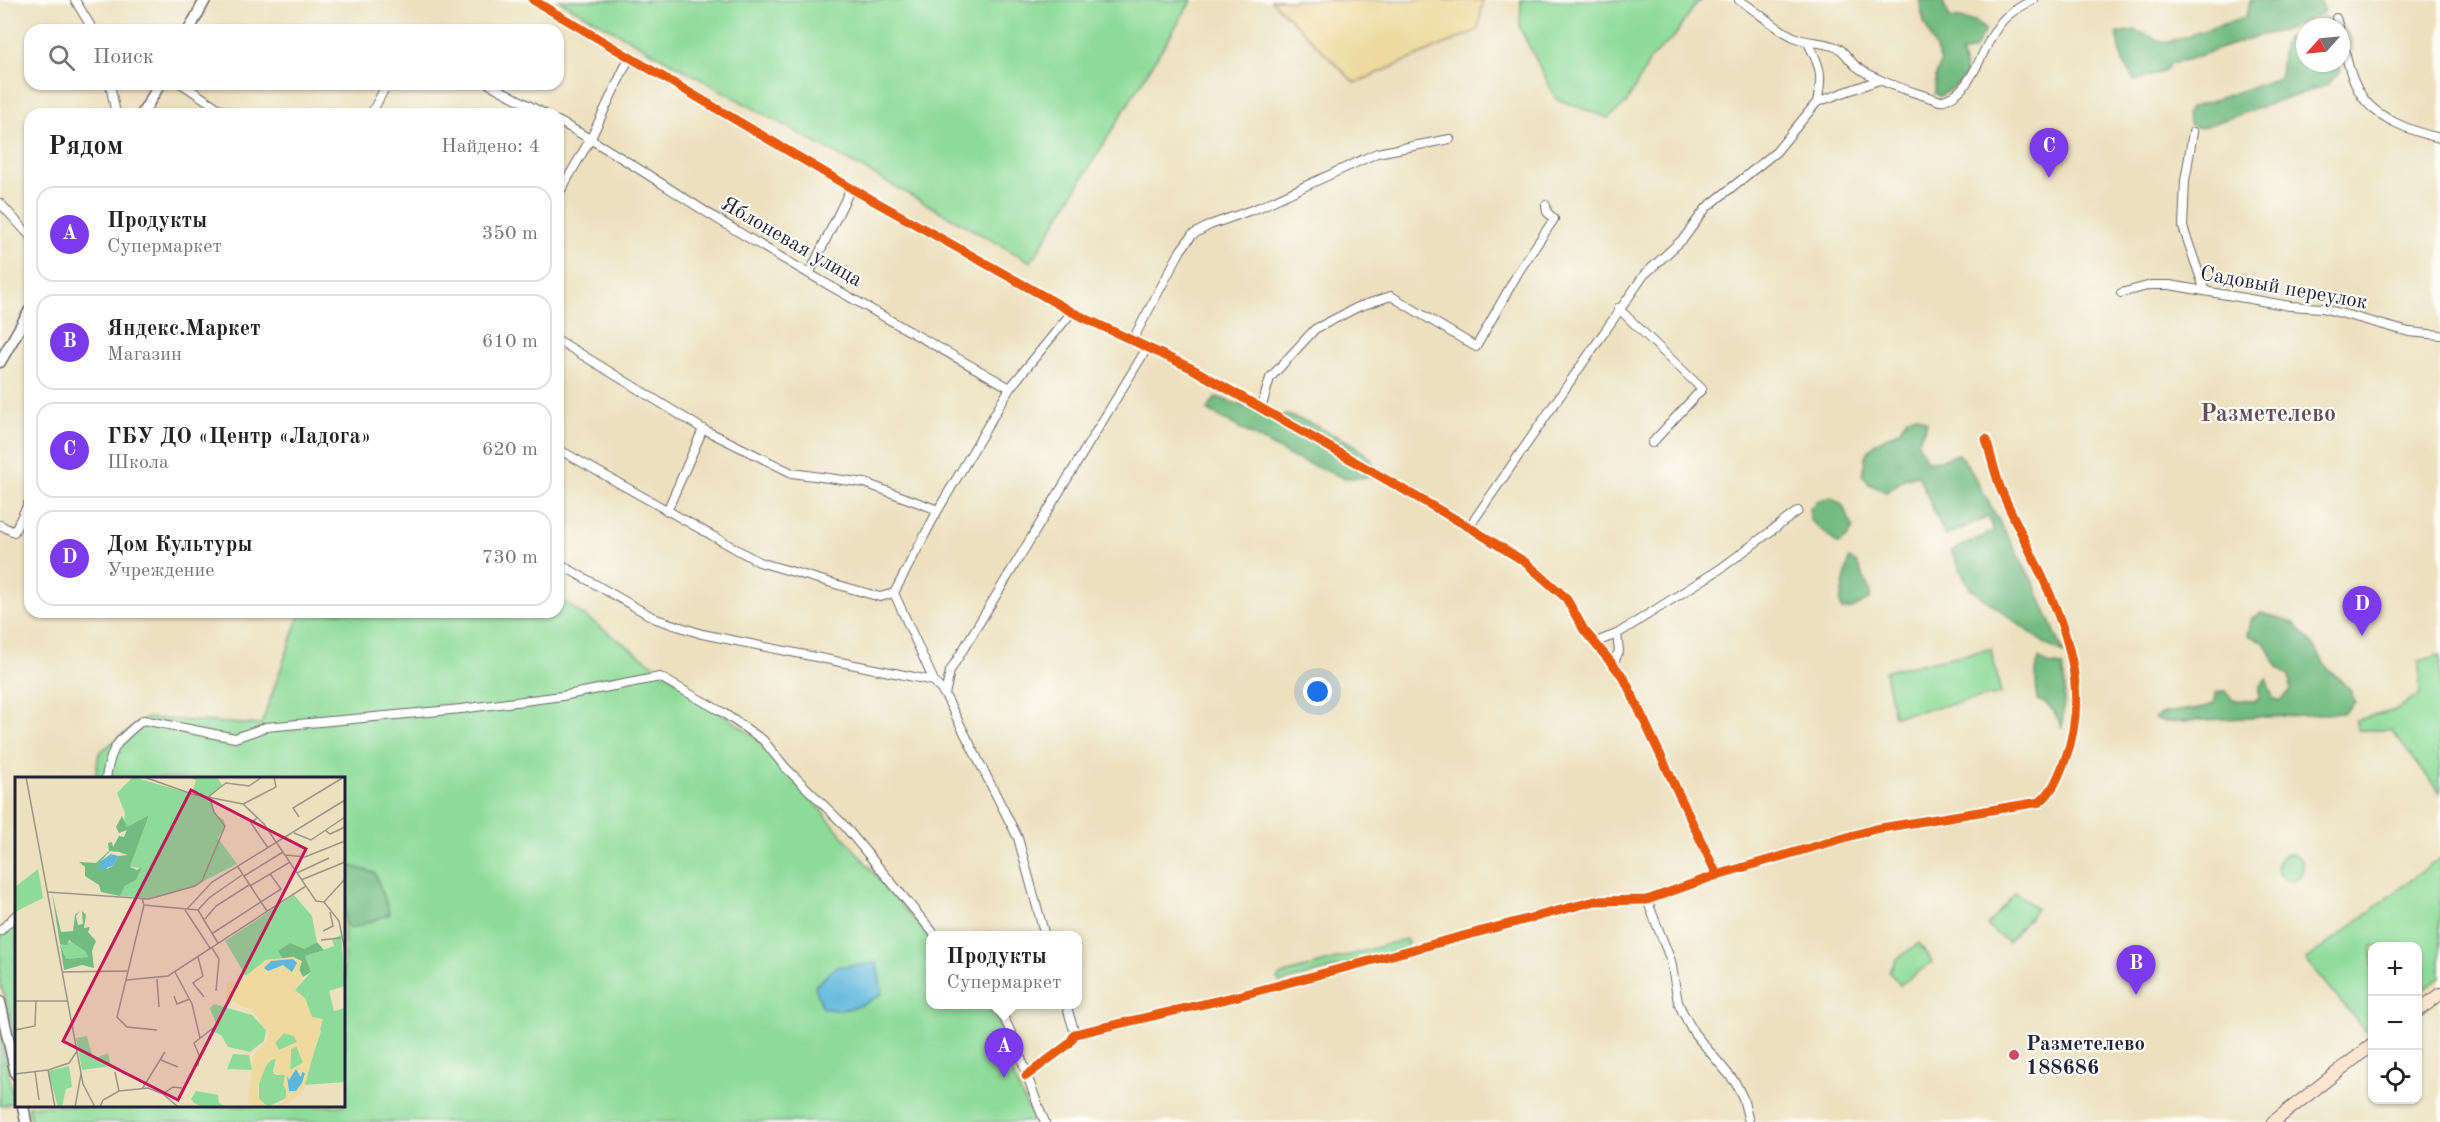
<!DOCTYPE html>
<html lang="ru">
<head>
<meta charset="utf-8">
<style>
	:root { --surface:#fff; --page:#f2f2f2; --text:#222; --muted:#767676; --line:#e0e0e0; --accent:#7c3aed }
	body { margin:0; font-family:"Old Standard TT",serif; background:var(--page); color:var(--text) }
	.controls { position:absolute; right:18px; bottom:18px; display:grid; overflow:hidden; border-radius:12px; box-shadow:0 2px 4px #0004 }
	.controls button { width:54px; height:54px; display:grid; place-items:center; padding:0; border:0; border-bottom:2px solid var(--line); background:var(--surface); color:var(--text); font:30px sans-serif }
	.compass { position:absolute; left:2296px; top:18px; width:54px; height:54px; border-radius:50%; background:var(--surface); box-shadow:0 2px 4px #0004; rotate:243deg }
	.you { position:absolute; left:1318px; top:692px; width:21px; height:21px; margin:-15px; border:4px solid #fff; border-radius:50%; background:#1a73e8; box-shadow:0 0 0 9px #1a73e833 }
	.badge { display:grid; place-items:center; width:39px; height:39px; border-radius:50%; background:var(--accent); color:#fff; font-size:20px; font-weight:700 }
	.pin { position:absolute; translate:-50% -50px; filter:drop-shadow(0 2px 3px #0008) }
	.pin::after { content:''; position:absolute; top:32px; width:21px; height:18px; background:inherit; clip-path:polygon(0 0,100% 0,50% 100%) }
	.popup { position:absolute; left:926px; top:931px; width:156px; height:78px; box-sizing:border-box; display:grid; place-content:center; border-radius:12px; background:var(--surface); filter:drop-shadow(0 2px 4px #0005); font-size:20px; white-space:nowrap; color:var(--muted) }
	.popup b { font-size:22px; color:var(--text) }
	.popup::after { content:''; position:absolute; left:50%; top:100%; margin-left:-12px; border:12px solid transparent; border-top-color:var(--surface) }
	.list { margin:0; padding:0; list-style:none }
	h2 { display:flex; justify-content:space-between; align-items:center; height:78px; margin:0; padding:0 24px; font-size:26px }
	h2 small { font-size:20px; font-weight:400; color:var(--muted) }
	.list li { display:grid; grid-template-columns:39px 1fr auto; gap:18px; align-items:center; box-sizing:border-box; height:96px; margin:0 12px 12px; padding:0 12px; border:2px solid var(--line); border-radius:18px }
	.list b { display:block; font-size:22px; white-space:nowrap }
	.list p { margin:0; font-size:20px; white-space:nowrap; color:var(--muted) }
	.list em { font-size:20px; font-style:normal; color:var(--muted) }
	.icon { flex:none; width:33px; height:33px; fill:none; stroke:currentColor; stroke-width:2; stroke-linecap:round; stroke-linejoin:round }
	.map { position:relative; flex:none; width:2440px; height:1122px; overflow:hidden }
	.search { position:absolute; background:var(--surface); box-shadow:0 2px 4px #0004; left:24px; top:24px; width:540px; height:66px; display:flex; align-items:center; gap:15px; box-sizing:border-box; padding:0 21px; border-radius:18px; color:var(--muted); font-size:22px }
	.panel { position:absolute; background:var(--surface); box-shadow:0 2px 4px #0004; left:24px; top:108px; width:540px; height:510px; border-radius:18px }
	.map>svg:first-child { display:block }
</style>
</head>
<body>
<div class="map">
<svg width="2440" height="1122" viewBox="0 0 2440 1122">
	<rect width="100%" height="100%" fill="#fdfcf7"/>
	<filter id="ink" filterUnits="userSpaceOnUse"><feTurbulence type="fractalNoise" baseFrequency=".0167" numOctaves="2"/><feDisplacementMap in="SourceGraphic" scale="12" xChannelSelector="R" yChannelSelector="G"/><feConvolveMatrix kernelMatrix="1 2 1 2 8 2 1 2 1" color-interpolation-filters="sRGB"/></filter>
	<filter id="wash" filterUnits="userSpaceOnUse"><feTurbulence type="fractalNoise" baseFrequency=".008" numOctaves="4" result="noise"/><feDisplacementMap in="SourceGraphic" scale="24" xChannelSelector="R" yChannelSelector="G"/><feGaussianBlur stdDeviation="1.35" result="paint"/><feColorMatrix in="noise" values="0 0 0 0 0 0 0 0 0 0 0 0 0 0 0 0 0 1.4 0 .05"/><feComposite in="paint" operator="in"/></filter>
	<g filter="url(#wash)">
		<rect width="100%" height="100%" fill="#ece0be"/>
		<g fill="#8edb99" stroke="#587e6a" stroke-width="1.5">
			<path d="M 558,0 L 1192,0 L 1031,262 Z"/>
			<path d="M 1521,0 L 1702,0 L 1695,5 L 1674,37 L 1651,58 L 1626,104 L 1608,118 L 1556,99 L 1520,28 Z"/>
			<path d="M 558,597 L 761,741 L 775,756 L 930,939 L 930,1004 L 984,1005 L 999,1022 L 1013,1075 L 1034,1122 L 31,1122 L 28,1106 L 344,1106 L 344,778 L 95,778 L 99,753 L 145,718 L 261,725 L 301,612 L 558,612 Z"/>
			<path d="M 1991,649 L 2001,694 L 1894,716 L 1885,671 Z"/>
			<path d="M 2440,655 L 2440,793 L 2391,730 L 2357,730 L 2356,720 L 2393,711 L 2420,695 L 2419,661 Z"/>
			<circle cx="2290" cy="867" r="13"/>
			<path d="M 2440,858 L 2440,977 L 2418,994 L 2418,946 L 2372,946 L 2372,1028 L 2366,1032 L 2306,960 Z"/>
			<path d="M 2016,892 L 2036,909 L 2008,942 L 1987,926 Z"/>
			<path d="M 16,921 L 16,1050 L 8,1006 L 0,984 L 0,939 Z"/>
			<path d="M 1405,939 L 1408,942 L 1407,948 L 1280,983 L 1277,979 L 1282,975 Z"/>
			<path d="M 1919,943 L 1932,962 L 1900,985 L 1889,971 L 1897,959 Z"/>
			<path d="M 0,1030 L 14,1103 L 0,1106 Z"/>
		</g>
		<g fill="#72bb81" stroke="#4a6e5e" stroke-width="1.5">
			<path d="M 1919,0 L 1942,0 L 1950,18 L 1975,21 L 1985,30 L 1974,50 L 1961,53 L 1966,72 L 1959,83 L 1940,96 L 1935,93 L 1936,76 L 1941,61 L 1924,22 Z"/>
			<path d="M 2251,0 L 2320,0 L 2324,12 L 2285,30 L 2257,36 L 2187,60 L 2171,63 L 2165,71 L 2135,81 L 2123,62 L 2117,33 L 2135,30 L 2166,43 L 2245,17 Z"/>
			<path d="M 2305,36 L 2305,63 L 2338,63 L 2341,71 L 2327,85 L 2200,128 L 2190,125 L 2187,114 L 2190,108 L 2279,78 C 2283,64 2280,51 2286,38 L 2299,39 Z"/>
			<path d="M 1216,397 L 1270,415 L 1288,415 L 1315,425 L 1356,446 L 1371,459 L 1376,477 L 1344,478 L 1292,457 L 1207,410 Z"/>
			<path d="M 1917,415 L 1927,422 L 1918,443 L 1927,461 L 1941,460 L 1959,454 L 1969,467 L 2034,584 L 2064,653 L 2047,645 L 1970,588 L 1951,551 L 1994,531 L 1988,517 L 1945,536 L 1918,475 L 1906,478 L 1886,492 L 1869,484 L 1863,475 L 1865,456 L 1875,443 L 1900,430 L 1907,418 Z"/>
			<path d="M 1831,497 L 1842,505 L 1853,527 L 1848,537 L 1838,544 L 1810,520 L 1810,508 L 1818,501 Z"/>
			<path d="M 1849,559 L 1857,563 L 1871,593 L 1870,599 L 1852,609 L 1842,610 L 1840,602 Z"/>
			<path d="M 2261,613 L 2293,622 L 2316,649 L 2325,665 L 2350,690 L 2355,702 L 2343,713 L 2165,722 L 2155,718 C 2162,708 2197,713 2215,703 L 2215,693 L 2225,691 L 2233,700 L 2255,701 L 2259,699 L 2259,687 L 2266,679 L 2273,698 L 2278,701 L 2291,691 L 2289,676 L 2278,667 L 2264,642 L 2248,635 L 2252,618 Z"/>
			<path d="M 2039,658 L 2047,664 L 2062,666 L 2065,685 L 2062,728 C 2056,714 2052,704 2037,700 L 2036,673 Z"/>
			<path d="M 344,864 L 375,873 L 390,914 L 351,929 L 344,923 Z"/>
		</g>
		<path fill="#eeda9e" stroke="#887e6c" stroke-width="1.5" d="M 1271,0 L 1483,0 L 1478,30 L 1355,83 Z"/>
		<path fill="#5eb7db" stroke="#406c8b" stroke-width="1.5" d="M 877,963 L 882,994 C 863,1006 844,1014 822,1008 L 815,986 L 835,967 Z"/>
	</g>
	<g filter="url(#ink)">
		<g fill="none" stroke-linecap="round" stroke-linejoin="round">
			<g stroke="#696469" stroke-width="10">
				<g id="minor">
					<path d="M 75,0 L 93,30"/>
					<path d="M 533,0 L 851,188 L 1072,312 L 1191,368 L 1469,527 L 1525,562 L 1566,598 L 1584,630 L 1624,678 L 1717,875"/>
					<path d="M 1739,0 C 1759,12 1775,29 1796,38 C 1810,44 1826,41 1840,49 C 1846,54 1850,61 1856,66 C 1880,84 1912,91 1940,101 C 1974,94 1980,49 1999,25 C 2007,13 2020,7 2033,0"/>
					<path d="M 2336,18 L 2339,27"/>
					<path d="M 2341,35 C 2346,54 2349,76 2360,93 C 2374,118 2413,132 2440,138"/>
					<path d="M 1808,43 C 1821,67 1823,76 1817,102"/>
					<path d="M 110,84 L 116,114"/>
					<path d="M 182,84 L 227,114"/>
					<path d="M 489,84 L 545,114"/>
					<path d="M 371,114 L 387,84"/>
					<path d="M 558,121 C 620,154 677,195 737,231 C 827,286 919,336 1010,388"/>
					<path d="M 2193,132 L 2185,181 L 2183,227 L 2205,291"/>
					<path d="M 558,195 L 591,138 L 630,56"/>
					<path d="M 0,203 L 30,236"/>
					<path d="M 810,272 L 851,188"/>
					<path d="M 2121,293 L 2151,285 L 2170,285 L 2290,306 L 2322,308 L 2409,332 L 2440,335"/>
					<path d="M 1618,308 L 1702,389 L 1652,443"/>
					<path d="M 558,340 L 703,429 L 792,473 L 865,483 L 938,510"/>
					<path d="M 1132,341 L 1181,250 L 1192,235 L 1210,225 L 1260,207 L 1377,153 L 1450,139"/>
					<path d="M 1261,409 L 1270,378 L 1315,329 L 1358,307 L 1391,296 L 1476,347 L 1519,271 L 1554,219 L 1547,212 L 1546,205"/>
					<path d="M 558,449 L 759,562 L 880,597 L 894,593"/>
					<path d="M 667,511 L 703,429"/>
					<path d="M 0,525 L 14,532 L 30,500"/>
					<path d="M 1469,527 L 1644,275 L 1684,238 L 1706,208 L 1776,152 L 1817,102 L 1879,80"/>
					<path d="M 558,563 L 656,619 L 702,634 L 934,681"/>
					<path d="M 1593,643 L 1617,634 L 1720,569 L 1798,511"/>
					<path d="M 1613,664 L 1619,651 L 1617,634"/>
					<path d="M 945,695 L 950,671 L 1147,348"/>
					<path d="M 106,778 C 111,746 118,740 143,720 L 235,738 L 266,727 L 461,709 L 562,696 L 660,677 L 722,712 L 763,740 L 785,767 L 842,823 L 936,936"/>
					<path d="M 1647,900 L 1671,961 L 1678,1002 L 1682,1011 L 1694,1033 L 1735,1082 L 1743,1098 L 1749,1122"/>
					<path d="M 0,931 L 16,915"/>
					<path d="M 1045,936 L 1018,838 L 945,695 L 934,681 L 894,593 L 938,510 L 1010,388 L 1072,312"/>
					<path d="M 995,1004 C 1015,1029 1030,1090 1045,1122"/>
					<path d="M 1066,1004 L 1075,1034"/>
					<path d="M 1026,1076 L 1069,1044 L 1075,1034 L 1238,996 L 1595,901 L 1647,900 L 1717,875 L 1875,829 L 2040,802 C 2054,790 2058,777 2065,760 C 2101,664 2039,577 2002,492 C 1995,475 1991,456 1986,439"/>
				</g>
			</g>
			<g stroke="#696469" stroke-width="13">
				<g id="tertiary">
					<path d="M 189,30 L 205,0"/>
					<path d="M 142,114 L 160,84"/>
					<path d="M 0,362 L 30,310"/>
					<path d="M 0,1002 L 16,1074"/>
					<path d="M 23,1106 L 26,1122"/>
				</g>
			</g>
			<g stroke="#696469" stroke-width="14">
				<g id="secondary">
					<path d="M 2418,1011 L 2440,994"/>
					<path d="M 2273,1122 L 2372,1045"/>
				</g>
			</g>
			<use href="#minor" stroke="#fff" stroke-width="8"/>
			<use href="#tertiary" stroke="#fff" stroke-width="10"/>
			<use href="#secondary" stroke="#fce5d0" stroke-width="12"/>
			<g stroke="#fdfcf7" stroke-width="13">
				<g id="cycleway">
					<path d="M 533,0 L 851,188 L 1072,312 L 1191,368 L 1469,527 L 1525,562 L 1566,598 L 1584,630 L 1624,678 L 1717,875"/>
					<path d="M 1026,1076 L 1069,1044 L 1075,1034 L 1238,996 L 1595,901 L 1647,900 L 1717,875 L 1875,829 L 2040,802 C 2054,790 2058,777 2065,760 C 2101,664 2039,577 2002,492 C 1995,475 1991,456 1986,439"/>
				</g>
			</g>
			<use href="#cycleway" stroke="#e8590c" stroke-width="9"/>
		</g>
	</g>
	<circle fill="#d1495b" stroke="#fdfcf7" stroke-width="2" cx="2014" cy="1055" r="6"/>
	<g text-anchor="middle" stroke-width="4.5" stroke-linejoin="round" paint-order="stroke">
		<g font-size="21" fill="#22223b" stroke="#fdfcf7">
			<text transform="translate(792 241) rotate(30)" y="7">Яблоневая улица</text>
			<text transform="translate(2284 287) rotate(10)" y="7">Садовый переулок</text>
		</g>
		<g font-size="21" font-weight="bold" fill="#22223b" stroke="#fdfcf7" text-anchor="start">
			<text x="2026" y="1050">Разметелево<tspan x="2026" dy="24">188686</tspan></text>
		</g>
		<g font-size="24" font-weight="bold" fill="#664f5b" stroke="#fdfcf7">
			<text x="2268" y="421">Разметелево</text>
		</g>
	</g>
	<g transform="translate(15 777)">
		<rect width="330" height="330" fill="#ece0be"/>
		<path d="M 118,0 L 173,16 L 177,16 L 181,3 L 172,0 L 202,0 L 207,8 L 194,21 L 200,37 L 209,43 L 210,49 L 203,61 L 222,87 L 175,111 L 134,121 L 105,119 L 110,109 L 121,103 L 126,91 L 115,90 L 134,38 L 112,50 L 109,45 L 110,36 L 102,16 ZM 23,92 L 28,121 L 0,135 L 0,110 ZM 279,118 L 297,139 L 302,165 L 289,172 L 264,174 L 268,182 L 251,183 L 231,199 L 210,164 ZM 326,158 L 330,209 L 314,214 L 319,234 L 330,231 L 330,305 L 288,308 L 306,254 L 280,213 L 296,195 L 290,179 L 319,169 L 317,162 ZM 58,164 L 70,174 L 73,180 L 51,182 L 45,166 ZM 199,227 L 237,238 L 251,253 L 249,264 L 235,275 L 213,270 L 206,258 L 197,254 L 202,250 L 195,231 ZM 269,256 L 279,259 L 282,265 L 264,273 L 260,266 ZM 72,259 L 78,282 L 93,276 L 96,289 L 67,293 L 61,261 ZM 281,268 L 288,286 L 275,293 L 276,272 ZM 218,277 L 234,278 L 237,293 L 212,292 ZM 261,282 L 258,294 L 261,298 L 271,298 L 271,321 L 253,330 L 244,322 L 244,300 L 255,283 ZM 54,289 L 57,310 L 51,312 L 47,330 L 43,330 L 33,294 ZM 181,314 L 203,318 L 204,326 L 210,329 L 188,330 L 179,326 L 176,322 Z" fill="#8edb99"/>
		<path d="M 134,38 L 115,90 L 122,93 L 127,90 L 121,103 L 110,109 L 105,119 L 86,115 L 84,108 L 70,99 L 70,90 L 64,85 L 81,86 L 94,74 L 93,66 L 97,65 L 98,70 L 104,59 L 109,60 L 112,53 L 104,56 L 101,50 L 107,39 L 112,50 ZM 95,74 L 104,75 L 113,78 L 103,79 L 99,88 L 92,92 L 86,84 ZM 37,116 L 46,155 L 58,154 L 60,138 L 65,134 L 61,139 L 63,148 L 68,147 L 67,134 L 71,138 L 69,151 L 75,150 L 73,155 L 81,164 L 77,174 L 79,191 L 67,188 L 49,193 ZM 54,163 L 70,174 L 73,180 L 51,182 L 45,167 L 52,168 ZM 302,165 L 309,173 L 290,179 L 296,195 L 288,200 L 278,180 L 268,182 L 263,174 L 275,166 L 289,172 Z" fill="#72bb81" fill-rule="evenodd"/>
		<path d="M 278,180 L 287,184 L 284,194 L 288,200 L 280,213 L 290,221 L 297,240 L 308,242 L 288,315 L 274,326 L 258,330 L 270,324 L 272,315 L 268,308 L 270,298 L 258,297 L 262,284 L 259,281 L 251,288 L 243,310 L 244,322 L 253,330 L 233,327 L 238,279 L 253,262 L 254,253 L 249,251 L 237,233 L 211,222 L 212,207 L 227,202 L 251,183 ZM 269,256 L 279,259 L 282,265 L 264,273 L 260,266 ZM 283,269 L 288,286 L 275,293 L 276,272 Z" fill="#eeda9e" fill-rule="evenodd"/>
		<path d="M 96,77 L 103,79 L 99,88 L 84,94 L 86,84 ZM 278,182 L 282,186 L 277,195 L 268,188 L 253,194 L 249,191 L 256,184 ZM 281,292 L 286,300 L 287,295 L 290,296 L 287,306 L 281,314 L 274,314 L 272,299 L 274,303 Z" fill="#5eb7db"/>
		<path fill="none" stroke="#9b948a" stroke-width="1.5" d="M 11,0 L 68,307 L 80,330M 129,0 L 177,17 L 228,27 L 249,47 L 301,124 L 309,125 L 330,102M 193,20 L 211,6 L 234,9 L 247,0M 228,27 L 261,10 L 259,0M 284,40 L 278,31 L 329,0M 242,41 L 236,46 L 253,71M 310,53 L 315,57 L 330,50M 279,56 L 296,63 L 330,40M 270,78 L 290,80 L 330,64M 223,90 L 252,134M 282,96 L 314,81M 229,99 L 268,75M 286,103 L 330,85M 235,109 L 275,85M 32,115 L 134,122 L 180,109 L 187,104 L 210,49 L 199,35 L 195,21M 127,121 L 129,128 L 102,240 L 112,250 L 142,253M 309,125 L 324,144 L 330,174M 129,128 L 183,133 L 203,166M 172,132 L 197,105 L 330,23M 170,133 L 195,171M 183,133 L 194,121 L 227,98M 190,142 L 201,129 L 234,108M 308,154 L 318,149 L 315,135M 198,156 L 266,112 L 255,97M 306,163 L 326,161M 197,171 L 204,182 L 201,214M 183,180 L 188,199 L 178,206 L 189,220M 47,195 L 112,194M 160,195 L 177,227 L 185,261M 142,202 L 144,230M 111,203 L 153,199 L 291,109M 159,219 L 162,227 L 175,222M 0,224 L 53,224M 0,253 L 20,249 L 21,224M 146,283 L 163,290M 183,289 L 184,278 L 179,266 L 202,248M 20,294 L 24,323M 100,295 L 104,314M 0,297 L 33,293M 127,312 L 150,275M 148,317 L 158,310 L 167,311M 40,330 L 33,293 L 54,286 L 62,274M 60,330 L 66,297M 85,330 L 88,323 L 104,314 L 133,311 L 148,317 L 163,330"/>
		<path fill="#c2185b" fill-opacity="0.15" stroke="#c2185b" stroke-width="3" d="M 176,13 L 291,72 L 163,323 L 48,264 Z"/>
		<rect width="330" height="330" fill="none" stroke="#22223b" stroke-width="3"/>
	</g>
</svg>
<div class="controls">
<button>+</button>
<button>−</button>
<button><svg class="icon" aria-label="locate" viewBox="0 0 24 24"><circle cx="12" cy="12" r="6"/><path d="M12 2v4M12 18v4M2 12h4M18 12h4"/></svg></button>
</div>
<svg class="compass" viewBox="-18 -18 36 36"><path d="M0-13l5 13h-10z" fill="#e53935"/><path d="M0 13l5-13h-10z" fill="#767676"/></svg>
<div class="you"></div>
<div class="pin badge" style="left:1004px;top:1078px">A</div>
<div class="popup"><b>Продукты</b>Супермаркет</div>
<div class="pin badge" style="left:2136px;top:995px">B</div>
<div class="pin badge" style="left:2049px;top:178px">C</div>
<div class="pin badge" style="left:2362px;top:636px">D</div>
<div class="search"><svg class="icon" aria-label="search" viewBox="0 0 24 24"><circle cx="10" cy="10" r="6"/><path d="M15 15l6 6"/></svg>Поиск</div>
<section class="panel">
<h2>Рядом<small>Найдено: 4</small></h2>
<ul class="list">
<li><span class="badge">A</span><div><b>Продукты</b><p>Супермаркет</p></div><em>350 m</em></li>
<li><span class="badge">B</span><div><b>Яндекс.Маркет</b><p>Магазин</p></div><em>610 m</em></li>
<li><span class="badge">C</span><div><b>ГБУ ДО «Центр «Ладога»</b><p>Школа</p></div><em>620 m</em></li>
<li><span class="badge">D</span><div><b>Дом Культуры</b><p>Учреждение</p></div><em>730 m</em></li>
</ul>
</section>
</div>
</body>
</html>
